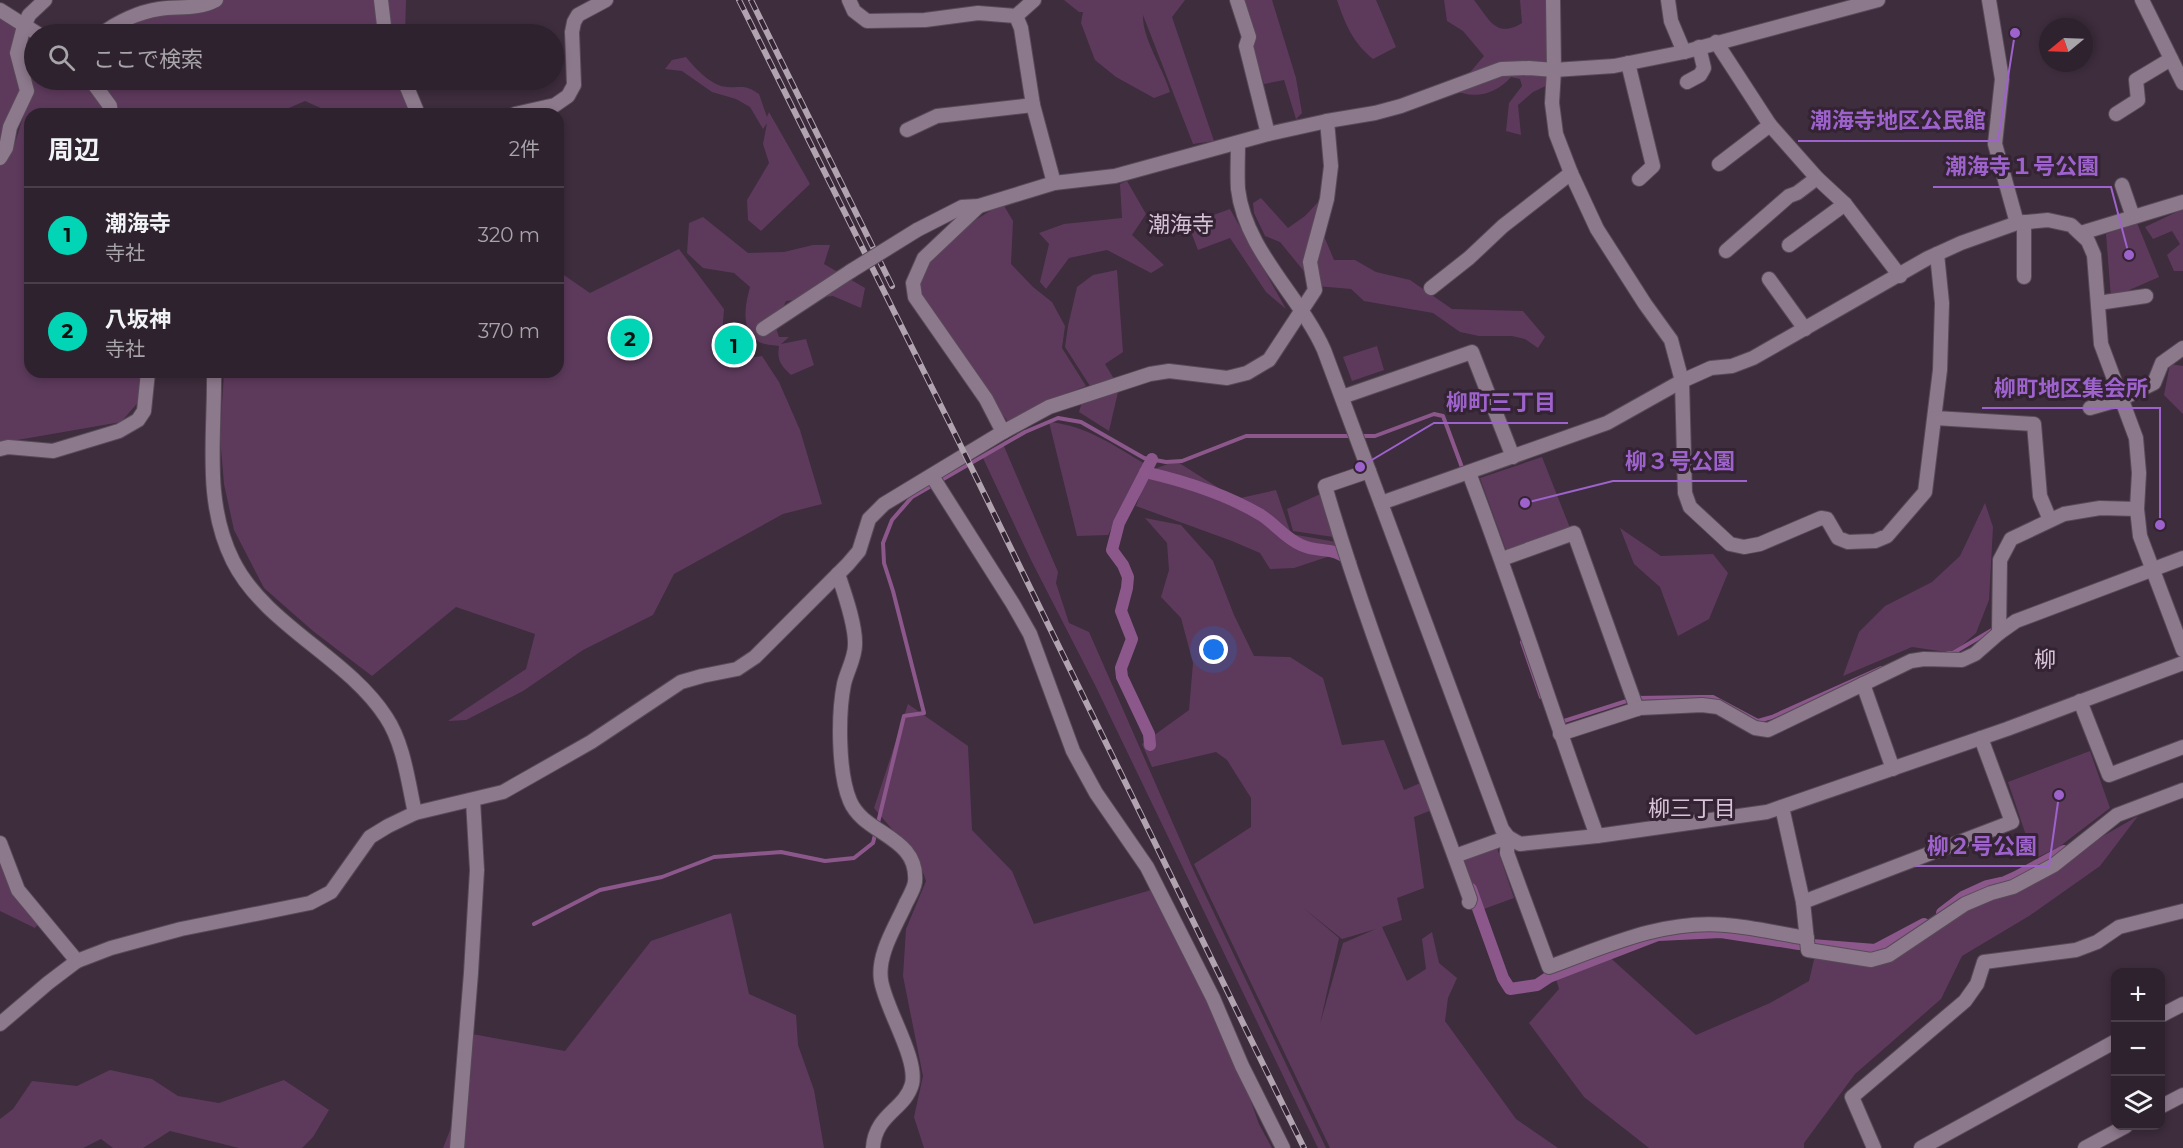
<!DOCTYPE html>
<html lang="ja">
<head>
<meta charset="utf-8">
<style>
	:root { --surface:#2e222e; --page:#3a2f3a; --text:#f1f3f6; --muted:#a7a4aa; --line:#493f4a; --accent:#02d5b6 }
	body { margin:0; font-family:Montserrat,"Noto Sans JP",sans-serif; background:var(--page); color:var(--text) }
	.controls { position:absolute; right:18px; bottom:18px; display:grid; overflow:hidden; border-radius:12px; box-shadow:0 3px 9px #0003 }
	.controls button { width:54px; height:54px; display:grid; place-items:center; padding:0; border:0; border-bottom:2px solid var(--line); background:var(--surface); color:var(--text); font:30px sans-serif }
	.compass { position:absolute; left:2039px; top:18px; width:54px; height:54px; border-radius:50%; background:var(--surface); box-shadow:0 3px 9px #0003; rotate:251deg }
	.you { position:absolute; left:1214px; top:650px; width:21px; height:21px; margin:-15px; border:4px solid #fff; border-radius:50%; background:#1a73e8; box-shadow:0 0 0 9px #1a73e833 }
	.badge { display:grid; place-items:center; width:39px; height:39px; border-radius:50%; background:var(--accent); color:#111; font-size:20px; font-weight:700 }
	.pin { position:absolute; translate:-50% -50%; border:3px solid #fff; box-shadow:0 2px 6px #0006 }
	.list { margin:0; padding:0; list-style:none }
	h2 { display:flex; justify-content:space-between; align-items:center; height:78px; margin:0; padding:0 24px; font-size:26px }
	h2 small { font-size:20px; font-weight:400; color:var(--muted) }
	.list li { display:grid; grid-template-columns:39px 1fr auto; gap:18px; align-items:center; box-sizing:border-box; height:96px; padding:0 24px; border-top:2px solid var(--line) }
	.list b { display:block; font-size:22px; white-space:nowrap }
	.list p { margin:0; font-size:20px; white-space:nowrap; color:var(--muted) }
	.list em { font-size:20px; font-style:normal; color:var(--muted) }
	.icon { flex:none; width:33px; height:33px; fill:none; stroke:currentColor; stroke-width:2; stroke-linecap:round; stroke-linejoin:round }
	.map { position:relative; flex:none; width:2183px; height:1148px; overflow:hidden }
	.search { position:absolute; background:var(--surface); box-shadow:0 3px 9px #0003; left:24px; top:24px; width:540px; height:66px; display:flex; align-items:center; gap:15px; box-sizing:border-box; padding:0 21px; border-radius:33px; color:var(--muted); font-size:22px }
	.panel { position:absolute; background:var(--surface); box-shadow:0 3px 9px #0003; left:24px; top:108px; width:540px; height:270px; border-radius:18px }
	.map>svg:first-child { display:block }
</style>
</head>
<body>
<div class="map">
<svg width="2183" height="1148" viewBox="0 0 2183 1148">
	<rect width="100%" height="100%" fill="#3e2d3d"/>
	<g fill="#5d3a5c" fill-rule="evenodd">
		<path d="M 221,0 L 406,0 L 405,34 L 105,34 L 128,20 Z"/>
		<path d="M 1064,0 L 1185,0 L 1172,17 L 1214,141 L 1193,144 L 1143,15 C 1142,38 1163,68 1170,92 L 1154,98 L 1116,77 L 1095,60 L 1081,23 L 1083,12 L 1079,12 Z"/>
		<path d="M 1244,0 L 1272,0 L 1296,78 L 1302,113 L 1296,119 L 1284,80 L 1264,84 L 1253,48 L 1255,36 Z"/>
		<path d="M 1337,0 L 1376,0 L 1396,47 L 1373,59 C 1353,43 1345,24 1337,0 Z"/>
		<path d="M 1444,0 L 1474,0 C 1489,19 1496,39 1522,23 L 1520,0 L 1550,0 L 1550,84 L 1533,92 L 1518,105 L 1521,135 L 1506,131 L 1509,103 L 1522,86 L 1520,79 L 1511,77 C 1494,96 1472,100 1449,88 L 1466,77 L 1484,56 L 1463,31 L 1447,21 Z"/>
		<path d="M 0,17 L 18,29 L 9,54 L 23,90 L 0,141 Z"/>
		<path d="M 27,34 L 34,38 L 34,80 L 409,80 L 413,114 L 334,114 L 305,101 L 275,114 L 30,114 L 30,372 L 142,372 L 141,399 L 121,422 L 0,443 L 0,166 L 12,152 L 31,92 L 20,53 Z"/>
		<path d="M 686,57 C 695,68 711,86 727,87 C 743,88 744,84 759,94 L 767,117 L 769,112 L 810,184 L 761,231 L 748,220 L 747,200 L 769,163 L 763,144 L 767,123 L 763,129 L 750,107 L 736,99 L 712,92 L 682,71 L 665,69 L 672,60 Z"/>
		<path d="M 1127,181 L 1146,214 L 1132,235 L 1164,265 L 1151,273 L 1107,250 L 1069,258 L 1046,289 L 1040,282 L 1049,244 L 1039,233 L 1064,224 L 1122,218 L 1120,184 Z"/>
		<path d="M 1261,198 L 1288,228 L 1305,216 L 1320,200 L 1319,224 L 1334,260 L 1355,260 L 1376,272 L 1410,280 L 1452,309 L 1523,311 L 1545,337 L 1538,348 L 1525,339 L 1512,336 L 1479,336 L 1460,332 L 1433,313 L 1364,301 L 1351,289 L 1316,286 L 1280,242 L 1265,236 L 1254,213 L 1253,203 Z"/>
		<path d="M 1003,204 L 1013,221 L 1011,264 L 1033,287 L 1052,302 L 1065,326 L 1062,348 L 1086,386 L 1053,399 L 1009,423 C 981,385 945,345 925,302 C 923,299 919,293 919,289 C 916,254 976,218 1003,204 Z"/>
		<path d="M 1230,209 L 1286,309 L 1266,292 L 1230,238 L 1198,250 L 1188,224 Z"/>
		<path d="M 2183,209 L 2183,271 L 2174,271 L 2167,255 L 2180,244 L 2172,231 L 2153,239 L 2145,227 Z"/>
		<path d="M 703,217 L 748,253 L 784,252 L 813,245 L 830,245 L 824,264 L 865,288 L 861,308 L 833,296 L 786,301 L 775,325 L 779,337 L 789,337 L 781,344 L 806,339 L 814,365 L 791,375 C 780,365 777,360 779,346 C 774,345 764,345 759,342 C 740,330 745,305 750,287 L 734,273 L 703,268 L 687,253 L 689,223 Z"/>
		<path d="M 2137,223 L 2159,277 L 2111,298 L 2106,234 Z"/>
		<path d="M 679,249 L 724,309 L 721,348 L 728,361 L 762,356 L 779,382 L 800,430 L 822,504 L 783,514 L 674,574 L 653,615 L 583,650 L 523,691 L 466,720 L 448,721 L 526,669 L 535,634 L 456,607 L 372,676 L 313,631 L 264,588 L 234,530 L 224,484 L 220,437 L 224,372 L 558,372 L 558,271 L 590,293 Z"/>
		<path d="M 1117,270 L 1123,352 L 1105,364 L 1114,379 L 1090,386 L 1065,347 L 1068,326 L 1077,287 L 1093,275 Z"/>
		<path d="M 1377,346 L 1384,370 L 1352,381 L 1343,357 Z"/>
		<path d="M 2170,364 L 2183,366 L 2183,414 L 2164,395 Z"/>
		<path d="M 1118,392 L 1109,431 L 1079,412 L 1082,402 Z"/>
		<path d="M 1049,422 C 1085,425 1115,446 1145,464 L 1108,535 L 1077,536 Z"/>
		<path d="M 1003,444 L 1058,572 L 1056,583 L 1069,623 L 1089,632 L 1193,869 L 1326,1148 L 1318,1148 L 1298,1107 L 1095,685 L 1031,560 L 982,456 Z"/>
		<path d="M 1542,457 L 1570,528 L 1506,550 L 1480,478 Z"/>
		<path d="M 1176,461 L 1236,499 L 1276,490 L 1291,534 L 1342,543 L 1345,551 L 1294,568 L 1270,569 L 1260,553 L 1232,541 L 1136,506 L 1149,471 Z"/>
		<path d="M 1325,492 L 1340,538 L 1293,531 L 1287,509 Z"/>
		<path d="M 1985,503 L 1993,527 L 1989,600 L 1976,633 L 1953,653 L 1912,647 L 1843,676 L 1859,632 L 1885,606 L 1932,582 L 1960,556 Z"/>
		<path d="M 1145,518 L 1181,525 L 1213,561 L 1234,615 L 1254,656 L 1290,657 L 1323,678 L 1342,745 L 1384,740 L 1404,790 L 1425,781 L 1437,808 L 1414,817 L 1424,888 L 1397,898 L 1402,920 L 1382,927 L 1407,981 L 1426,969 L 1422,939 L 1432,932 L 1439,963 L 1457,978 L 1448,998 L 1445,1021 L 1516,1119 L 1558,1148 L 1330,1148 L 1194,864 L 1251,827 L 1251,798 L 1227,760 L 1216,752 L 1152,767 L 1142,744 L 1189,710 L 1193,663 L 1181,618 L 1161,597 L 1169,570 L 1167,543 ZM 1301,906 L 1342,939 L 1376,929 L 1343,943 L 1320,1024 L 1339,938 Z"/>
		<path d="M 1620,528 L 1661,556 L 1713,554 L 1728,573 L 1709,619 L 1678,636 L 1660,587 L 1634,564 Z"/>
		<path d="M 908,704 L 968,746 L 972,830 L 1012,871 L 1034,924 L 1158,888 L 1220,1015 L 1259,1124 L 1272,1148 L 924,1148 L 914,1117 L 923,1076 L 903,976 L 906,929 L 926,881 L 919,861 L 874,808 Z"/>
		<path d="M 2090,751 L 2110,808 L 2059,847 L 2034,859 L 2008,782 Z"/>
		<path d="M 2138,816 L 2100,866 L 2029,916 L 1962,956 L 1941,999 L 1855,1074 L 1804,1143 L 1804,1148 L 1649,1148 L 1584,1097 L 1529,1023 L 1559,989 L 1554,972 L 1605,953 L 1696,1035 L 1770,1003 L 1809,981 L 1816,951 L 1882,957 L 1958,908 L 2030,878 Z"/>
		<path d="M 1496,845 L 1514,898 L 1481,910 L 1463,857 Z"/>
		<path d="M 0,860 L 38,924 L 35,928 L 0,911 Z"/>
		<path d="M 731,913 L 749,994 L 796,1015 L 798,1045 L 814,1090 L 824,1148 L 443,1148 L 471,1077 L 467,1033 L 565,1051 L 651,941 Z"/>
		<path d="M 110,1070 L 152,1079 L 178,1096 L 219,1103 L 284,1080 L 329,1110 L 313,1137 L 302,1148 L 239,1148 L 170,1131 L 143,1148 L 113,1148 L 101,1139 L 83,1148 L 0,1148 L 0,1119 L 13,1109 L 32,1081 L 77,1086 Z"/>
	</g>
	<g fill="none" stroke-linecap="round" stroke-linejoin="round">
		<g stroke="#8c588c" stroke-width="4">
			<path d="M 1360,436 L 1375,436 L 1434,414 L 1443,416 L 1463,470"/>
			<path d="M 1522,642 L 1541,697"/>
			<path d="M 1948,653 L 1953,653 L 1992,630"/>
			<path d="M 1561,722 L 1636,698 L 1700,697 L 1713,697 L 1758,721 L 1772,717 L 1881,668"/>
			<path d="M 534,924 L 600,890 L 662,877 L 714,857 L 781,852 L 825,861 L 854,858 L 873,843 L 904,716 L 924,713 L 893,591 L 884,563 L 883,543 L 892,520 L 912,497 L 1025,432 L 1058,418 L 1081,422 L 1144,458 L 1166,462 L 1182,461 L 1246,436 L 1352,436"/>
		</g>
		<g stroke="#8c588c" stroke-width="12">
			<path d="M 1145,472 C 1184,481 1226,494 1261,515 C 1275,524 1285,538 1301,545 C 1320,554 1335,545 1351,563"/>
			<path d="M 1150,745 L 1149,734 L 1122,677 L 1121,668 L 1132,639 L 1121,611 L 1127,588 L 1128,577 L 1123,565 L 1112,550 L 1119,523 L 1152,459"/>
			<path d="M 1471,889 L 1503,978 L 1510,989 L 1537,985 L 1549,977 L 1658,935 L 1721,932 L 1799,944 L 1875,950 L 1924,924"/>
			<path d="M 1942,913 L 1963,897 L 1987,886 L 2005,882 L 2016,877 L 2064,851"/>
		</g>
		<g stroke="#584a58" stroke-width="16">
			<g id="minor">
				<path d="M 381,0 L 385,34"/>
				<path d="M 849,0 L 854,11 L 867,21 L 925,20 L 978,13 L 1016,16 L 1021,28 L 1033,105 L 1054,183"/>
				<path d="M 1237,0 L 1249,37 L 1246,46 L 1268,134"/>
				<path d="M 1553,0 L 1554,70 L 1552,103 L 1556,134 L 1571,173 L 1597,229 L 1645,304 L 1671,340 L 1682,381 L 1685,493 L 1690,507 L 1730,544 L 1744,547 L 1760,544 L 1821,518 L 1827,519 L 1838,538 L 1848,542 L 1875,541 L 1887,536 L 1925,492 L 1940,370 L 1942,303 L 1937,254"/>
				<path d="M 1668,0 L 1671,21 L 1684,52"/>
				<path d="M 1989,0 L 2002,79 L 1995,144 L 2017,223"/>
				<path d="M 2142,0 L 2183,83"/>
				<path d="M 0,10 L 38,34"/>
				<path d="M 1016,16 L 1034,0"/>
				<path d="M 102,34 C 117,22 139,12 159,9 C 178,6 197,10 216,0"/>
				<path d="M 1716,42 L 1770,125 L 1817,178 L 1845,204 L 1900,276"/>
				<path d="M 1628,63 L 1653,166 L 1639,179"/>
				<path d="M 91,80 L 110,106 L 111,114"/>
				<path d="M 404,80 L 418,114"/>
				<path d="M 1687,82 L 1700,75 L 1704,68 L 1699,47"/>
				<path d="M 515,114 L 555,105 L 568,96 L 574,85 L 572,32 L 574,22 L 578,15 L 606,0"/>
				<path d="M 2116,114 L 2138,100 L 2136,80 L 2171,59"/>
				<path d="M 907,130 L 937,116 L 1033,105"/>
				<path d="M 1238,143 C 1238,158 1237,174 1238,189 C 1245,250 1300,296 1324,350 L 1502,829 L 1508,837 L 1520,844 L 1597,836 L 1767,812 L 2007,729 L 2183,663"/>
				<path d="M 0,158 L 6,148 L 10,127 L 27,91 L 17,53 L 24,26 L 29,15 L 45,0"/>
				<path d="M 1719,164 L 1770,125"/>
				<path d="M 2122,185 L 2133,217"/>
				<path d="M 979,206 L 924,258 L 913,283 L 915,297 L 986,399 L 1003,432"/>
				<path d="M 917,230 L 962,207 L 979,206 L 1054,183 L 1115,176 L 1268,134 L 1327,121 L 1375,113 L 1401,106 L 1501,69 L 1529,68 L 1554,70 L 1614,66 L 1684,52 L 1878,0"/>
				<path d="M 2081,233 L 2183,202"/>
				<path d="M 1789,245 L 1845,204"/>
				<path d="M 1726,251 L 1789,196 L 1797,193 L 1817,178"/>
				<path d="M 2024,277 L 2024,222"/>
				<path d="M 1769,279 L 1805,329"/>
				<path d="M 1431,288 L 1469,258 L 1503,226 L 1571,173"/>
				<path d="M 2098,303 L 2146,296"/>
				<path d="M 763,329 L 851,271"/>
				<path d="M 214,372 C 215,437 203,501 233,561 C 265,625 347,657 386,717 C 404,744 408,782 415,813"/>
				<path d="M 1342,397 L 1472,352 L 1513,457"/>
				<path d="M 2090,408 L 2121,399 L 2154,383 L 2162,363 L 2183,348"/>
				<path d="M 1935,418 L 2034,424 L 2040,496 L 2050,520"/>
				<path d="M 0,449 L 8,447 L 53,451 L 119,431 L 138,420 L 144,411 L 148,372"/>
				<path d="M 1369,471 L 1325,486 C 1366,627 1421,762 1470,899 L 1469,902"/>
				<path d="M 1469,473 C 1515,593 1553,715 1597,836"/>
				<path d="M 932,476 L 1013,604 L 1030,634 L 1073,751 L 1096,793 L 1147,867 L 1213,998 L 1242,1066 L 1283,1148"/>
				<path d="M 1381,503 L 1607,423 L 1682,381 L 1711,368 L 1732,366 L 1753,358 L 1928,258 L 1961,243 L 2017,223 L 2048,220 L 2071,225 L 2088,241 L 2094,255 L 2101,344 L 2136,438 L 2139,473 L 2137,509 L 2140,536 L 2183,650"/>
				<path d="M 1502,559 L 1574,533 L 1637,709"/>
				<path d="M 838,574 C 844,592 856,625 855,645 C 855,658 847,671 844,684 C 838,714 838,773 850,801 C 864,835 919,836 915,882 C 914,889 909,897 906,903 C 896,926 877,954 881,980 C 885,1008 918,1058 912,1084 C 905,1110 875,1114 873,1148"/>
				<path d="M 1999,633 L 2000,560 L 2011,539 L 2064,514 L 2100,508 L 2137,509"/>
				<path d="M 1863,684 L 1893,769"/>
				<path d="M 2080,701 L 2109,775 L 2183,747"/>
				<path d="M 1560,734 L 1640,708 L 1702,705 L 1718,707 L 1755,728 L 1768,730 L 1911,661 L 1924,659 L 1962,660 L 1975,654 L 1999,633 L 2016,621 L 2183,558"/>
				<path d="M 1782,807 L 1803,902 L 1808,950 L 1871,960 L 1889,955 L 1965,904 L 1991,893 L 2013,887 L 2054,865 L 2117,815 L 2183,790"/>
				<path d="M 0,843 L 18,890 L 77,961"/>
				<path d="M 1455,856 L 1508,837 L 1507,853 L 1549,967 C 1606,946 1664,919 1726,925 C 1753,927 1780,934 1807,938"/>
				<path d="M 1803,902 L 2012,822 L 1981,738"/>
				<path d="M 2160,1016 L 2183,1004"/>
				<path d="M 0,1024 L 48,983 L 77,961 L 111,948 L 181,929 L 310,903 L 331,892 L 370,837 L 388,826 L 415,813 L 503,792 L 591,742 L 681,682 L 702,676 L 737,669 L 755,657 L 848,564 L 859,551 L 869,519 L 884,504 L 1003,432 L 1049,407 L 1150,374 L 1169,371 L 1227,378 L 1247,373 L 1269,360 L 1315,290 L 1310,262 L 1327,199 L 1331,166 L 1327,121"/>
				<path d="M 2160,1107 L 2183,1095"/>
				<path d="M 457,1148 L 471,973 L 477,870 L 473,800"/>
				<path d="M 1874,1148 L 1852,1097 L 1965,1001 L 1977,984 L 1984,962 L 2076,950 L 2097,942 L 2119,927 L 2183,911"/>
				<path d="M 1921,1148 L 2116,1041"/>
				<path d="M 2085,1148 L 2126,1126"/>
			</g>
		</g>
		<use href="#minor" stroke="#8d798c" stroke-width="14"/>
		<g stroke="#b1a4b0" stroke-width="6">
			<g id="rail">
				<path d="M 739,0 L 954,432 L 1304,1148"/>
				<path d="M 751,0 L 892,286"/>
			</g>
		</g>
		<use href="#rail" stroke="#332333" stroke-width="4" stroke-dasharray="11" stroke-linecap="butt"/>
		<g stroke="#584a58" stroke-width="16" stroke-linecap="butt">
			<path id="minor-bridge" d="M 851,271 L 917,230"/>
		</g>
		<use href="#minor-bridge" stroke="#8d798c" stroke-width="14"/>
	</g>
	<g text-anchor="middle" stroke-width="6" stroke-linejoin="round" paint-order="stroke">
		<g font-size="22" fill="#d8c2d7" stroke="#332333">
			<text x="1181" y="232">潮海寺</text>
			<text x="2045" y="667">柳</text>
			<text x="1692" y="816">柳三丁目</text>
		</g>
	</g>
	<path fill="none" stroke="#9d62cc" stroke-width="2" d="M2015 33L1998 141H1798M2129 255L2111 187H1933M2160 525L2160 408H1982M1360 467L1434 423H1568M1525 503L1613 481H1747M2059 795L2049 866H1915"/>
	<g fill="#9d62cc" stroke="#332333" stroke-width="2">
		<circle cx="2015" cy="33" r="6"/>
		<circle cx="2129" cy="255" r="6"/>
		<circle cx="2160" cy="525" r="6"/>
		<circle cx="1360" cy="467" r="6"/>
		<circle cx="1525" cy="503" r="6"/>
		<circle cx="2059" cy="795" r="6"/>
	</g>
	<g font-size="22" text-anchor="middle" font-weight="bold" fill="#9d62cc" stroke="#332333" stroke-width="6" stroke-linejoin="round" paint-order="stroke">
		<text x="1898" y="128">潮海寺地区公民館</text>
		<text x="2022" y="174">潮海寺１号公園</text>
		<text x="2071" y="396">柳町地区集会所</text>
		<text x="1501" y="410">柳町三丁目</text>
		<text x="1680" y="469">柳３号公園</text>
		<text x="1982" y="854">柳２号公園</text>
	</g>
</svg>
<div class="controls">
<button>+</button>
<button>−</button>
<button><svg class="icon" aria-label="layers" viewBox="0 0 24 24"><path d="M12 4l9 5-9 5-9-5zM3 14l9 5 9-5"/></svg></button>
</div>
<svg class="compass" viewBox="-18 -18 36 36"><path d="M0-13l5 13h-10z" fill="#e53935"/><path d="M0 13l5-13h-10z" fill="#a7a4aa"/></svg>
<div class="you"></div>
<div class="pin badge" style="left:734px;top:345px">1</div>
<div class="pin badge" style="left:630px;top:338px">2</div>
<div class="search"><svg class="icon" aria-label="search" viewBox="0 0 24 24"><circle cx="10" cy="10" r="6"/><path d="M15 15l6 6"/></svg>ここで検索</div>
<section class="panel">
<h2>周辺<small>2件</small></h2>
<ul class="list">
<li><span class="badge">1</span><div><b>潮海寺</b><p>寺社</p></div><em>320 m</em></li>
<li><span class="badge">2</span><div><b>八坂神</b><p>寺社</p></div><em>370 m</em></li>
</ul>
</section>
</div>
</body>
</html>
